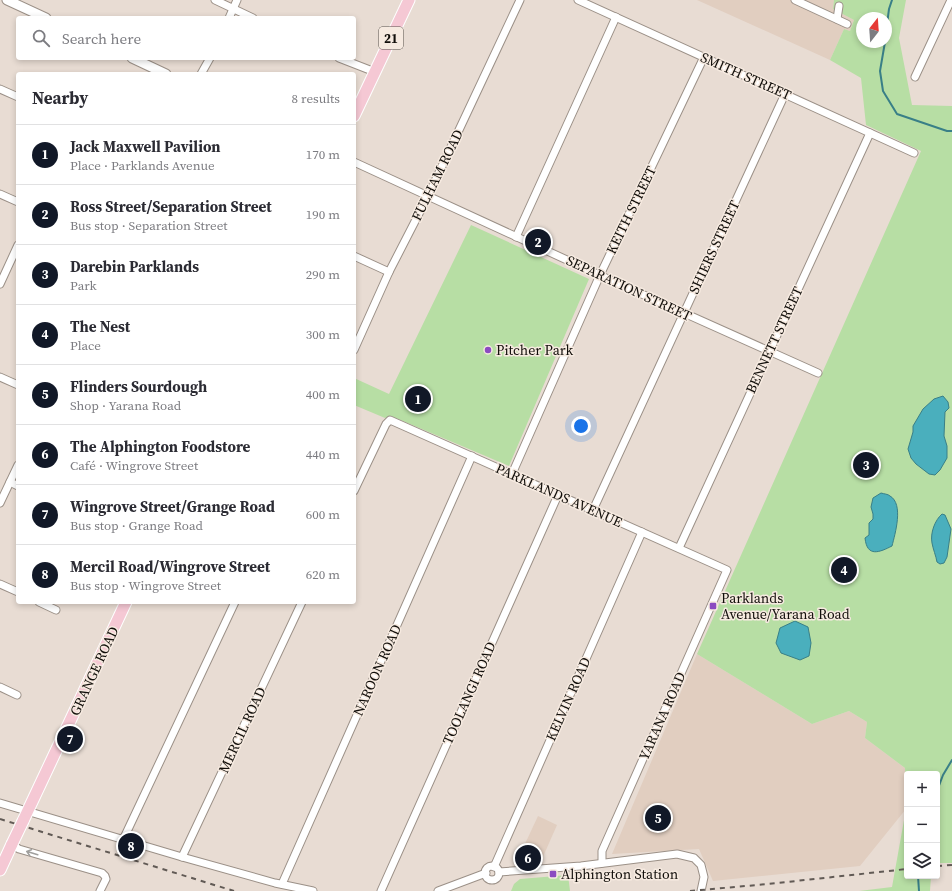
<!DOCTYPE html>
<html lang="en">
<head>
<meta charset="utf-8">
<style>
	:root { --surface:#fff; --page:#f2f2f3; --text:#2b2b33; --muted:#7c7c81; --line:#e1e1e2; --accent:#111827 }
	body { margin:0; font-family:"Source Serif 4",serif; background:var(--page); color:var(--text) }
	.controls { position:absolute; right:12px; bottom:12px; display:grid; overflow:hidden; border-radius:4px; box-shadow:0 2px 6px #0003 }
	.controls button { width:36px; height:36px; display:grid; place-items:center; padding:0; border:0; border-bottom:1px solid var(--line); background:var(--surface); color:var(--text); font:20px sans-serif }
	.compass { position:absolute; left:856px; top:12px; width:36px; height:36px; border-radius:50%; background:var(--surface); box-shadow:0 2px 6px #0003; rotate:17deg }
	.you { position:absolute; left:581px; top:426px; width:14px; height:14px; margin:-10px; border:3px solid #fff; border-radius:50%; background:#1a73e8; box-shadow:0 0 0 6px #1a73e833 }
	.badge { display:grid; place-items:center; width:26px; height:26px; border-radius:50%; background:var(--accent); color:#fff; font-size:13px; font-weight:700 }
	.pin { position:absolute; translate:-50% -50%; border:2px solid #fff; box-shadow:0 1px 4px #0006 }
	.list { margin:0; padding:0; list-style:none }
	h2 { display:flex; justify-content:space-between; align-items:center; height:52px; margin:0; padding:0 16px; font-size:17px }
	h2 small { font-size:13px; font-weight:400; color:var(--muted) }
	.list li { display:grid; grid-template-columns:26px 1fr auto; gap:12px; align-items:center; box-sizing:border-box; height:60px; padding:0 16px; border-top:1px solid var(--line) }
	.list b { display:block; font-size:15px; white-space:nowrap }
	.list p { margin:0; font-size:13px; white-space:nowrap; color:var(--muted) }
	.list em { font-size:13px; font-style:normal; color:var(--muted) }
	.icon { flex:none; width:22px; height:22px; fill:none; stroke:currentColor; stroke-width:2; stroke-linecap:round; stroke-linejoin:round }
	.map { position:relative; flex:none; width:952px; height:891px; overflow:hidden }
	.search { position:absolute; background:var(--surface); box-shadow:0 2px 6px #0003; left:16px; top:16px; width:340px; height:44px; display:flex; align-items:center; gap:10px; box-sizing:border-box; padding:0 14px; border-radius:4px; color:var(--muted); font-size:15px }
	.panel { position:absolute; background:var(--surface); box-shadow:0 2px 6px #0003; left:16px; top:72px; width:340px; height:532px; border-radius:4px }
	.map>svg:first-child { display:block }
</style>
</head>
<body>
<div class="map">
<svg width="952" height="891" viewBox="0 0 952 891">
	<rect width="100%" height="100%" fill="#e8dcd3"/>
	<g fill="#e1cec0">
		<path d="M 697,0 L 834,0 L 833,9 L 854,20 L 850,31 L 844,29 L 830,60 Z"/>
		<path d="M 697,654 L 812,724 L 849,711 L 867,722 L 865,738 L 905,768 L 906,809 L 860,866 L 713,881 L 699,849 L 612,854 Z"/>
		<path d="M 538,816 L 557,825 L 542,859 L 517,861 Z"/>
	</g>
	<g fill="#b7dea4" fill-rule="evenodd">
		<path d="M 834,0 L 906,0 L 899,38 L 912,105 L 952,106 L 952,863 L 937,863 L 937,774 L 907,774 L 907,876 L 931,876 L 930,891 L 859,891 L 892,887 L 906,809 L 905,768 L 865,738 L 867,722 L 849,711 L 812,724 L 697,654 L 921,151 L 866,125 L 861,78 L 830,60 L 844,29 L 850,31 L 854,20 L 833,9 ZM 862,18 L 886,18 L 886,42 L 862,42 Z"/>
		<path d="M 471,225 L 589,279 L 509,466 L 391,416 L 385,418 L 354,405 L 354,378 L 389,394 Z"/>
		<path d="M 568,875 L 570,891 L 511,891 L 514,884 L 520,879 Z"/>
	</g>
	<g fill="#4aafbd" stroke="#397f87">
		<path d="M 943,396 L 948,402 L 949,408 L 945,412 L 944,436 L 947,446 L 947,458 L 940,470 L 935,475 L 929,474 L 916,464 L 911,458 L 908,449 L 913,432 L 913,426 L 923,409 L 934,399 Z"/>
		<path d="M 881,493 C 884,494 888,494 890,496 C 904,504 895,534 892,546 C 880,552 867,558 865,538 L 869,535 L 869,523 L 873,519 L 873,514 L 871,507 L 873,498 Z"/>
		<path d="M 942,514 L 945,515 L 951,529 L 947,557 L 944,563 L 940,564 L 937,562 C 936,556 933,549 932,543 C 930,533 935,520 942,514 Z"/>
		<path d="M 795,621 L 808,627 L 811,643 L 809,656 L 800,660 L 781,653 L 776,643 L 780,628 Z"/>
	</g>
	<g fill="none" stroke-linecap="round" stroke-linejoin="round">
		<g stroke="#397f87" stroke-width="2">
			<path d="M 886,32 L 889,9 L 892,0"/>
			<path d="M 885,42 L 880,71 L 883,91 L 897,114 L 947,131 L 952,131"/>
			<path d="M 937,791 L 943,775 L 952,760"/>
			<path d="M 918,876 L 919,891"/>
		</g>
		<g stroke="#9b9087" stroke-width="9">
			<g id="minor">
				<path d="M 215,0 L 253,18"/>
				<path d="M 578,0 L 914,153"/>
				<path d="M 795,0 L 847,24"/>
				<path d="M 229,18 L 237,0"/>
				<path d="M 837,19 L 839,6"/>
				<path d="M 339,58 L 375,72"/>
				<path d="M 201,74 L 210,58"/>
				<path d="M 915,77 L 951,0"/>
				<path d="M 0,89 L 18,97"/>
				<path d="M 354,162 L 606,278 L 818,373"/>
				<path d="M 0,194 L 18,202"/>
				<path d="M 516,237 L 616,17"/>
				<path d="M 354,256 L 389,272"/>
				<path d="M 0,284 L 18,245"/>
				<path d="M 354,350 L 389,272 L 428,196 L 520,0"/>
				<path d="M 0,377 L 18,385"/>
				<path d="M 512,474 L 600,275 L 704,57"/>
				<path d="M 10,482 L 18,486"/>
				<path d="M 354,491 L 386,424 L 390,420 L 727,570 L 602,851 L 602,863"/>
				<path d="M 0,503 L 18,465"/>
				<path d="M 593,510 L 785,94"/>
				<path d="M 679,548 L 870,133"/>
				<path d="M 0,584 L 18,592"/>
				<path d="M 39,602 L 56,610"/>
				<path d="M 0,687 L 17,695"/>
				<path d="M 0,803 L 182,857 L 275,883 L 313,891"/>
				<path d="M 123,840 L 235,602"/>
				<path d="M 12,845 L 19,849 L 102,873 L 105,876 L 106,879 L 100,891"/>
				<path d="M 182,857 L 302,602"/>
				<circle cx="492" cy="873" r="7"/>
				<path d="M 494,867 L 642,532"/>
				<path d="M 499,872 L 581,866 L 677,854 L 694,858 L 701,865 L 704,877 L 701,891"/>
				<path d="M 282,884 L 472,456"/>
				<path d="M 381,891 L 558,495"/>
				<path d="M 438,891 L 486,873"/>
			</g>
		</g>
		<g stroke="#9b9087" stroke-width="11">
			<g id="tertiary">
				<path d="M 7,0 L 46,18"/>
				<path d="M 132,58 L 166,74"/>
			</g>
		</g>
		<g stroke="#fff" stroke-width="13">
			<g id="primary">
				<path d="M 354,116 L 409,0"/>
				<path d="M 23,821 L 126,602"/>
				<path d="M 0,870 L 12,844"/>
			</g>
		</g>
		<use href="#minor" stroke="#fff" stroke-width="7"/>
		<use href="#tertiary" stroke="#fff" stroke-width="9"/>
		<use href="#primary" stroke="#f5c8d4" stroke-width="11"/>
		<g stroke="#615a55" stroke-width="2" stroke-dasharray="5 5" stroke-linecap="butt">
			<path d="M 0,819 L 234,891"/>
			<path d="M 937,866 L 952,865"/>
			<path d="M 690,891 L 768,884 L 907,869"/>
		</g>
		<g stroke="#fff" stroke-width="13" stroke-linecap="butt">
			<path id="primary-bridge" d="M 12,844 L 23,821"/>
		</g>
		<use href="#primary-bridge" stroke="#f5c8d4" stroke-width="11"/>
	</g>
	<defs><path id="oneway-shaft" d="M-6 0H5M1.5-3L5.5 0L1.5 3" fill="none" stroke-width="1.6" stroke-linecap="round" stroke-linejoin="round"/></defs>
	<use stroke="#a09f9d" href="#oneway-shaft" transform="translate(32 853) rotate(-163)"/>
	<g fill="#8b4bc1" stroke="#f6eae0" stroke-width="1.5">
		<circle cx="488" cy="350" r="4"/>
		<rect x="709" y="602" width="8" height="8" rx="2"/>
		<rect x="549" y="870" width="8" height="8" rx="2"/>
	</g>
	<g text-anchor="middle" stroke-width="3" stroke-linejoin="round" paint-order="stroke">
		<rect fill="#f6eae0" stroke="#56504a" stroke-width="1" x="379" y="27" width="24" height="22" rx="3"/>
		<g font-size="13" font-weight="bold" fill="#110e0a">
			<text x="391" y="43">21</text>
		</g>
		<g font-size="14" fill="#110e0a" stroke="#f6eae0">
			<text transform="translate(746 76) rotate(24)" y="5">SMITH STREET</text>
			<text transform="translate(437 175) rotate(-64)" y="5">FULHAM ROAD</text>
			<text transform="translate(631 210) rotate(-64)" y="5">KEITH STREET</text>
			<text transform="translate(714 247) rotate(-65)" y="5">SHIERS STREET</text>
			<text transform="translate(629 288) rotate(25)" y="5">SEPARATION STREET</text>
			<text transform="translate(774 340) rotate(-65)" y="5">BENNETT STREET</text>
			<text transform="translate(559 495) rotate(24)" y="5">PARKLANDS AVENUE</text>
			<text transform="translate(377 670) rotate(-66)" y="5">NAROON ROAD</text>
			<text transform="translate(94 671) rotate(-65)" y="5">GRANGE ROAD</text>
			<text transform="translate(469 693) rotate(-66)" y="5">TOOLANGI ROAD</text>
			<text transform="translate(568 699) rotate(-66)" y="5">KELVIN ROAD</text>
			<text transform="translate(662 716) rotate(-66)" y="5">YARANA ROAD</text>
			<text transform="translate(242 730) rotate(-65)" y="5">MERCIL ROAD</text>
		</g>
		<g font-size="14" fill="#110e0a" stroke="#f6eae0" text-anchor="start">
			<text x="496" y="355">Pitcher Park</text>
			<text x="721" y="603">Parklands<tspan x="721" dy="16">Avenue/Yarana Road</tspan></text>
			<text x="561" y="879">Alphington Station</text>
		</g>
	</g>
</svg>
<div class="controls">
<button>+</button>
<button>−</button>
<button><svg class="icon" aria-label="layers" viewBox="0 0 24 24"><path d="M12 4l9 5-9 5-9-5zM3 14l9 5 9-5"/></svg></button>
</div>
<svg class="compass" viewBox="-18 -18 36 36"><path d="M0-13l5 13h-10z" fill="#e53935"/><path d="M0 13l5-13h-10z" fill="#7c7c81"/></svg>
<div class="you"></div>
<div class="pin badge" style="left:418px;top:399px">1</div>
<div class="pin badge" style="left:538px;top:242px">2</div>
<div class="pin badge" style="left:866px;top:465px">3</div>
<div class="pin badge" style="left:844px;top:570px">4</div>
<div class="pin badge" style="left:658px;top:818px">5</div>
<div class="pin badge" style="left:528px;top:858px">6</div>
<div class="pin badge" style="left:70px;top:739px">7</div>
<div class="pin badge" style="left:131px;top:846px">8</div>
<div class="search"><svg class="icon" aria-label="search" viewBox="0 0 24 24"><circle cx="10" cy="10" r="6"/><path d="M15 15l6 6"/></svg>Search here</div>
<section class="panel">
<h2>Nearby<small>8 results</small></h2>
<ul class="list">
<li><span class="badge">1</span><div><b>Jack Maxwell Pavilion</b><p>Place · Parklands Avenue</p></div><em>170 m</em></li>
<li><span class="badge">2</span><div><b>Ross Street/Separation Street</b><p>Bus stop · Separation Street</p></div><em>190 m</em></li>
<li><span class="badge">3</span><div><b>Darebin Parklands</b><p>Park</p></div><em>290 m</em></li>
<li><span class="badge">4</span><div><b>The Nest</b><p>Place</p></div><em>300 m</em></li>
<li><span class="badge">5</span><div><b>Flinders Sourdough</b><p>Shop · Yarana Road</p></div><em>400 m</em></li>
<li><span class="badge">6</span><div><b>The Alphington Foodstore</b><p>Café · Wingrove Street</p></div><em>440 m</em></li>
<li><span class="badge">7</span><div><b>Wingrove Street/Grange Road</b><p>Bus stop · Grange Road</p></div><em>600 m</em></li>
<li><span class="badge">8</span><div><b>Mercil Road/Wingrove Street</b><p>Bus stop · Wingrove Street</p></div><em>620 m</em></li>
</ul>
</section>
</div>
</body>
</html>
